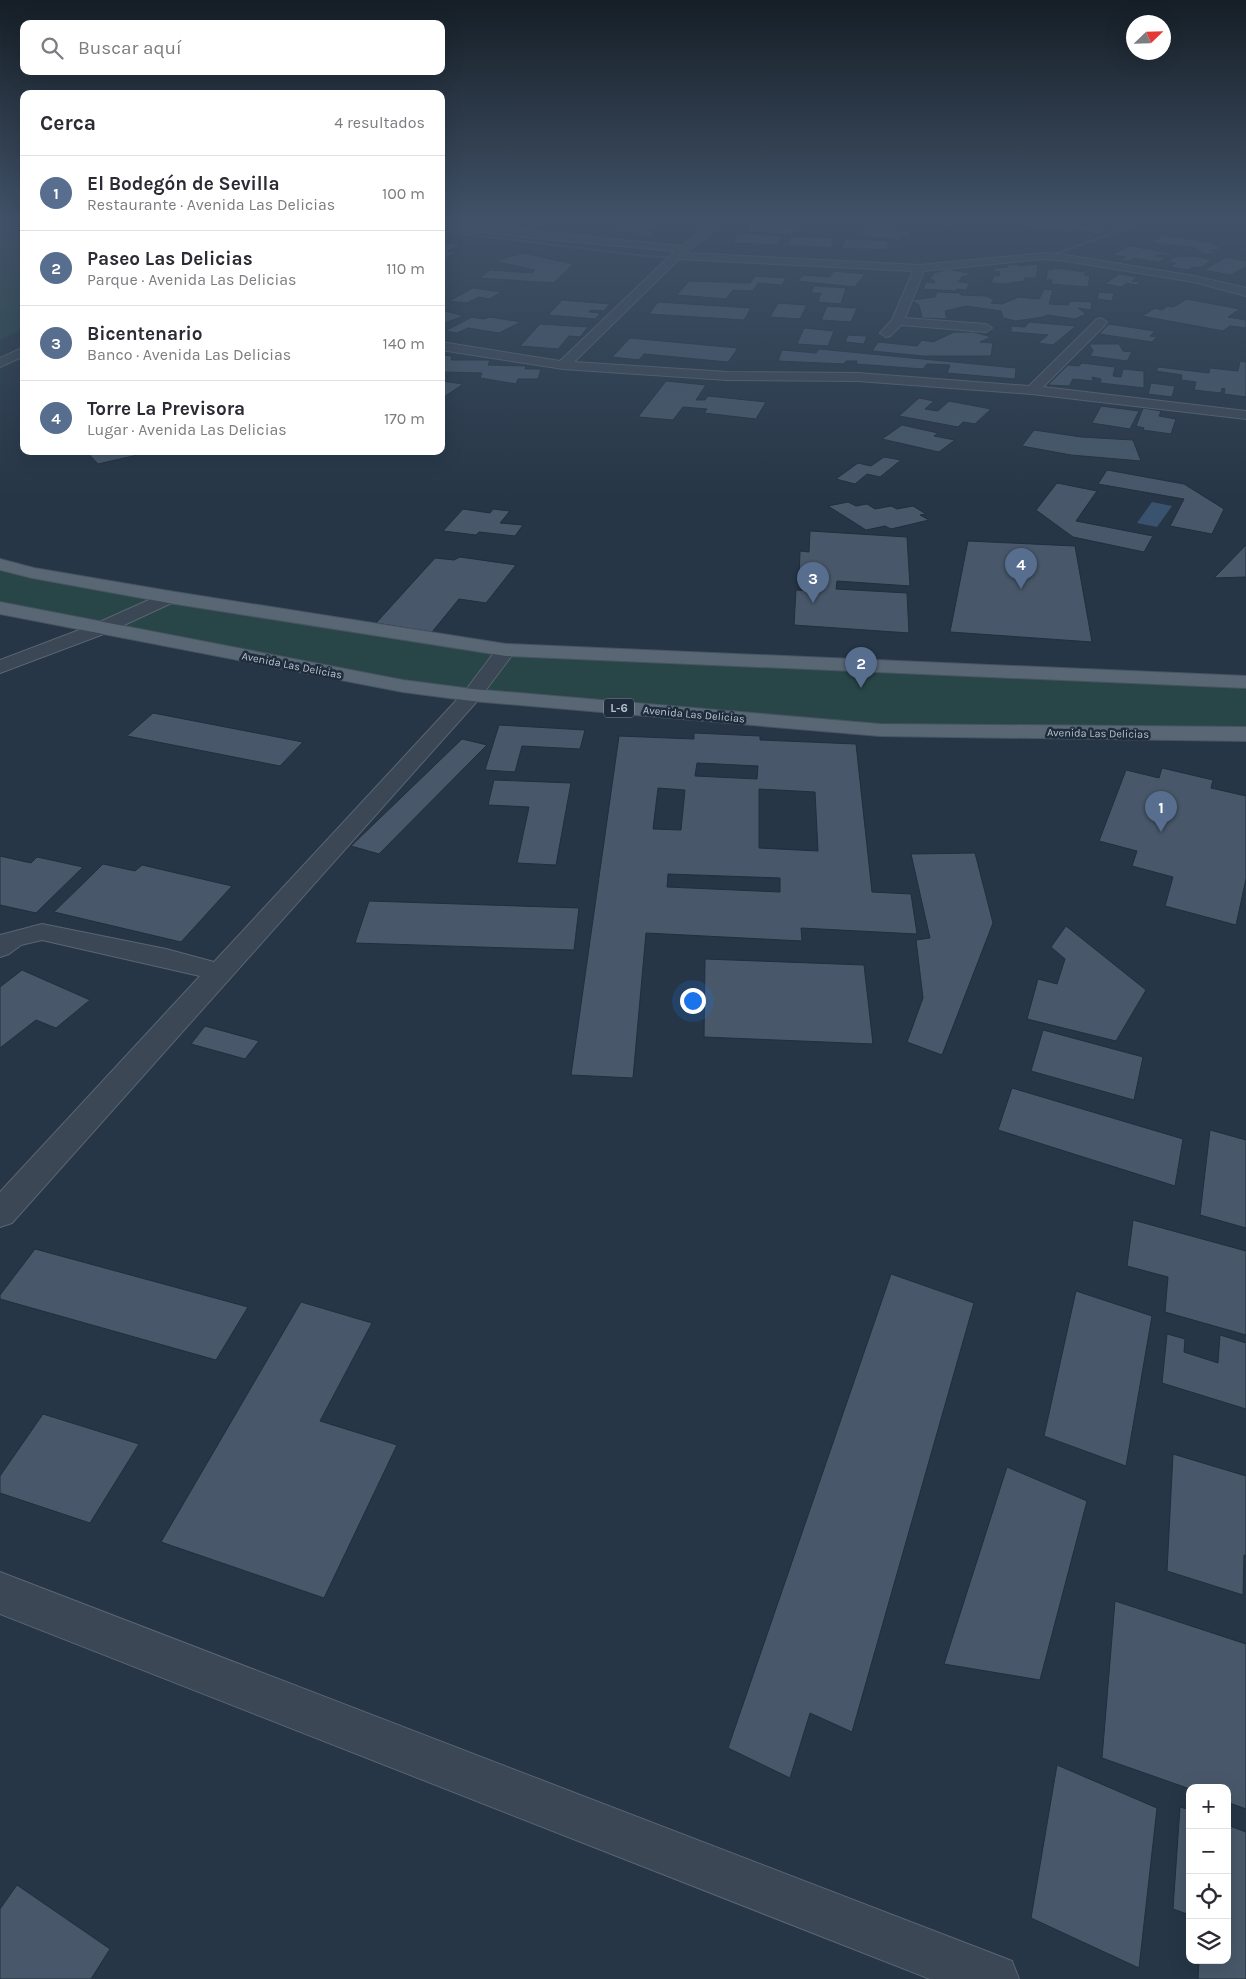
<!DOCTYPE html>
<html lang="es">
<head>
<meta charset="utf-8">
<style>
	:root { --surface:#fff; --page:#f7f7f7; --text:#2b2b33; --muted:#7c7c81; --line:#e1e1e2; --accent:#576e8f }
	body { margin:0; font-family:Karla,sans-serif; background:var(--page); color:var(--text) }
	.controls { position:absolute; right:15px; bottom:15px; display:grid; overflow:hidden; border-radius:10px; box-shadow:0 5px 20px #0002 }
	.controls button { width:45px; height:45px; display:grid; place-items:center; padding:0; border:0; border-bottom:1px solid var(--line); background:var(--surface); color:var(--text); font:25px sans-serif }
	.compass { position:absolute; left:1126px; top:15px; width:45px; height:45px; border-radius:50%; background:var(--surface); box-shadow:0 5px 20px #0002; rotate:67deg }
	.you { position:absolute; left:692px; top:1000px; width:18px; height:18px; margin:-12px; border:4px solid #fff; border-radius:50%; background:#1a73e8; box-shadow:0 0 0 8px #1a73e833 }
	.badge { display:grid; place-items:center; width:32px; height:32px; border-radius:50%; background:var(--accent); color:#fff; font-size:16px; font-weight:700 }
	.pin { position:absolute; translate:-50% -41px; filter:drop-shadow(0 1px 2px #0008) }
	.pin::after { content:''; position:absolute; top:26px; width:18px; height:15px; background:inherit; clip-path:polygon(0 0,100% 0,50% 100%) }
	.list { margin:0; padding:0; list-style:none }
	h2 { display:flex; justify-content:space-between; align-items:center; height:65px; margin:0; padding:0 20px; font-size:21px }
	h2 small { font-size:16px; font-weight:400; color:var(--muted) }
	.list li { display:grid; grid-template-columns:32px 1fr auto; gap:15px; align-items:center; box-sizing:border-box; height:75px; padding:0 20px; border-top:1px solid var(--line) }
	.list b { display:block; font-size:19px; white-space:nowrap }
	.list p { margin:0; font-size:16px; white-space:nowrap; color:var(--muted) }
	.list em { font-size:16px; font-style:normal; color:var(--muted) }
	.icon { flex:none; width:28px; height:28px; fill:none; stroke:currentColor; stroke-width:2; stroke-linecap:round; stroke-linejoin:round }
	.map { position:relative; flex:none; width:1246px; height:1979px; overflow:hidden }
	.search { position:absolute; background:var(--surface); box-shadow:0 5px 20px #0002; left:20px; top:20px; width:425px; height:55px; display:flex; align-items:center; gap:12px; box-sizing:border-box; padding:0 18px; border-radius:10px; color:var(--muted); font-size:19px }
	.panel { position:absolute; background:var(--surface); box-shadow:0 5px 20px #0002; left:20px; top:90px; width:425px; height:365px; border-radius:10px }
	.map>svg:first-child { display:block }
</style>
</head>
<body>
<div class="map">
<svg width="1246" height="1979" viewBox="0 0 1246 1979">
	<rect width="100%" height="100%" fill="#263646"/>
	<g fill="#284547">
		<path d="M 0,222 L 24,222 L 24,328 L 0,340 Z"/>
		<path d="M 0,564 L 506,650 L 1246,681 L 1246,734 L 880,730 L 472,695 L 0,608 Z"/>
	</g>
	<path fill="#39526e" d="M 1152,502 L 1172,506 L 1157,527 L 1137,523 Z"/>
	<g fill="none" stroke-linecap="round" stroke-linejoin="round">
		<g fill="#39526e" fill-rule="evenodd">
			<path d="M 1142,222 L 1147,222 L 1053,256 L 1036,256 L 1050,254 Z"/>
			<path d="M 441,230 L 646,255 L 684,257 L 686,258 L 684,259 L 646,257 L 441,232 Z"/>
		</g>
	</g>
	<g fill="#48586a" stroke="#212e3d" fill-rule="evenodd">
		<path d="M 630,222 L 641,222 L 660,224 L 649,230 L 657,231 L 647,237 L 637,236 L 640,234 L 614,230 Z"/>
		<path d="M 922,222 L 954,222 L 951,226 L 920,224 Z"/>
		<path d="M 1005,222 L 1062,222 L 1107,226 L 1101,234 L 1073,229 L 1070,232 L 1038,228 L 1036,226 L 1003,224 Z"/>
		<path d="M 751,224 L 795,226 L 793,234 L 748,232 Z"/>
		<path d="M 864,229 L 911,231 L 909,237 L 900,237 L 903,240 L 862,236 Z"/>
		<path d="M 738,233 L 781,236 L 777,245 L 733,243 Z"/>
		<path d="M 1154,235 L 1167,235 L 1172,238 L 1179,237 L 1212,243 L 1222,249 L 1210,250 L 1217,254 L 1205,254 L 1195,248 L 1157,243 L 1151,239 L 1160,239 Z"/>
		<path d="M 791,236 L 834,238 L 831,248 L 787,245 Z"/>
		<path d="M 845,239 L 889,241 L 887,250 L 842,248 Z"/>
		<path d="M 441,242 L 461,244 L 448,251 L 458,252 L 441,260 Z"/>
		<path d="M 1129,246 L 1174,254 L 1170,256 L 1160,254 L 1156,256 L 1166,258 L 1158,262 L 1134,258 L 1128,261 L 1120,260 L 1126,257 L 1112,255 Z"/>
		<path d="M 523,253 L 573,264 L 554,283 L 480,278 L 490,270 L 532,273 L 535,270 L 495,261 Z"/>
		<path d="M 1194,256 L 1212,260 L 1200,268 L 1192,267 L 1189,270 L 1170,267 L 1176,263 L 1167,262 L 1174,257 Z"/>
		<path d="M 1226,257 L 1246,261 L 1246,268 L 1243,268 L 1231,275 L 1204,270 Z"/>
		<path d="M 1017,264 L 1020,266 L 1038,264 L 1036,278 L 1025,278 L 1024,281 L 1003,284 L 991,283 L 994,275 L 999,276 L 1000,272 L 993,271 L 995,268 L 1008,267 L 1005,265 Z"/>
		<path d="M 1054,268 L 1085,272 L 1085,275 L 1090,276 L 1088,287 L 1051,284 L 1052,280 L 1046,280 L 1048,269 L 1053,270 Z"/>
		<path d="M 948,269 L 972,274 L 962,277 L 958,282 L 970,283 L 966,290 L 957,289 L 956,291 L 923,289 L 926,282 L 935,283 L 934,280 L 929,280 L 934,273 Z"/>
		<path d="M 834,271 L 865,274 L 855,287 L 798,281 L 803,275 L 829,277 Z"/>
		<path d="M 1119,274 L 1137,277 L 1132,281 L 1141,282 L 1136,285 L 1126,283 L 1122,287 L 1105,284 Z"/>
		<path d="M 755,276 L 786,278 L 782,285 L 758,283 L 753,291 L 733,290 L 726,299 L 677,295 L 689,281 L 750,283 Z"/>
		<path d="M 814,286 L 846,288 L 841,304 L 818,302 L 821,293 L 811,293 Z"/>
		<path d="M 473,288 L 502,292 L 489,299 L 479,297 L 467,303 L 449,301 Z"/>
		<path d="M 1044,289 L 1053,290 L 1049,304 L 1068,305 L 1070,301 L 1092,302 L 1091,310 L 1078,308 L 1086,314 L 1075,319 L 1047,315 L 1043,317 L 1016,321 L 1003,318 L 1001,311 L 966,306 L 945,311 L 947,319 L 922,318 L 919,305 L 911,300 L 935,297 L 937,292 L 960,293 L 961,295 L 987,296 L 994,300 L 991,303 L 1002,304 L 1019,297 L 1039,299 Z"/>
		<path d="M 1099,292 L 1114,293 L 1112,301 L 1097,299 Z"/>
		<path d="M 1187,299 L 1240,309 L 1228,317 L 1246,320 L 1246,328 L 1230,326 L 1223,331 L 1142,316 L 1155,308 L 1162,310 L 1167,306 L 1173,307 Z"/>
		<path d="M 562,300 L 610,304 L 604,311 L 591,310 L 589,312 L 600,313 L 596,319 L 548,315 Z"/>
		<path d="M 658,302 L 751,308 L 744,320 L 649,314 Z"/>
		<path d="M 778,303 L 807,305 L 800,319 L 770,317 Z"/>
		<path d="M 827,306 L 857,308 L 851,322 L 821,320 Z"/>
		<path d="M 441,310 L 464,316 L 441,324 Z"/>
		<path d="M 472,317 L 484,319 L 490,317 L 521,322 L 499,333 L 468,328 L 457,333 L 445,331 Z"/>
		<path d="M 1029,322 L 1076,326 L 1053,345 L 1038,343 L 1048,335 L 1011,332 L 1011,326 L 1025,327 Z"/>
		<path d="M 540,324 L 588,327 L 580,337 L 569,336 L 558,349 L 520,346 Z"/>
		<path d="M 1109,324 L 1155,331 L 1150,336 L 1157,337 L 1152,342 L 1099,334 Z"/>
		<path d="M 804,328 L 834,331 L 828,346 L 797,344 Z"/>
		<path d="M 954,332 L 974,332 L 991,337 L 980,342 L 993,343 L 991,356 L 923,356 L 872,351 L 878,342 L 917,346 L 922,340 L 933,342 Z"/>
		<path d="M 848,335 L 867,336 L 864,344 L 845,342 Z"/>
		<path d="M 630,338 L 738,348 L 728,362 L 644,354 L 639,360 L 612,357 Z"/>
		<path d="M 1089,344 L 1119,344 L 1123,351 L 1132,352 L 1127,361 L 1090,356 L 1093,351 Z"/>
		<path d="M 819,349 L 1016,368 L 1015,379 L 947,373 L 950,365 L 927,364 L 923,369 L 856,364 L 857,361 L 846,361 L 844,364 L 778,361 L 782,350 L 816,353 Z"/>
		<path d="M 441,355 L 452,356 L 451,360 L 490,360 L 488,365 L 526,366 L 525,369 L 541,369 L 538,379 L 518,379 L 516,384 L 480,378 L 482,373 L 441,372 Z"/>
		<path d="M 1240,361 L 1246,362 L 1246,397 L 1224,394 L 1225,389 L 1222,388 L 1221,393 L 1194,390 L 1196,382 L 1181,380 L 1182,375 L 1156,371 L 1158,367 L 1209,373 L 1210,368 L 1238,371 Z"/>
		<path d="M 1082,363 L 1115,367 L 1113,376 L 1121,377 L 1123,369 L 1144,371 L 1144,388 L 1100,383 L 1101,379 L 1092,377 L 1093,381 L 1073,379 L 1069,386 L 1048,385 L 1068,365 L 1079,366 Z"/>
		<path d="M 441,376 L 448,377 L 442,381 L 463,384 L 441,399 Z"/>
		<path d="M 666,381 L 706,385 L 696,400 L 705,400 L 708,396 L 766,402 L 756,419 L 704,413 L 707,409 L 683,407 L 673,420 L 638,417 Z"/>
		<path d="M 1151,383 L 1175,386 L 1172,397 L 1148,394 Z"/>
		<path d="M 919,398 L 934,401 L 925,409 L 938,411 L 949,401 L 991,409 L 975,424 L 963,422 L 958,427 L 899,416 Z"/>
		<path d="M 1101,406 L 1139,411 L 1130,429 L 1092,423 Z"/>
		<path d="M 1143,408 L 1161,411 L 1159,416 L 1176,419 L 1171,434 L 1143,430 L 1144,428 L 1136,426 Z"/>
		<path d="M 902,425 L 938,433 L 934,436 L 955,440 L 939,452 L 882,439 Z"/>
		<path d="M 1034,430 L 1081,437 L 1133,440 L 1141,461 L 1071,455 L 1022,446 Z"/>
		<path d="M 86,451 L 155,451 L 98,464 Z"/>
		<path d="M 884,457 L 901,460 L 880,477 L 867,474 L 855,484 L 836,479 L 858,463 L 871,466 Z"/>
		<path d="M 1107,470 L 1184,484 L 1224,509 L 1212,534 L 1170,526 L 1184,499 L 1098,484 Z"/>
		<path d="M 1057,483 L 1097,491 L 1076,521 L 1153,536 L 1144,552 L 1073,537 L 1036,510 Z"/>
		<path d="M 848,502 L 856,506 L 867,504 L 875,509 L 891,506 L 897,509 L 913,506 L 926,514 L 920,515 L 929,520 L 891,529 L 885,526 L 866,530 L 828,506 Z"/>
		<path d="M 463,509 L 490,513 L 493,509 L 510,511 L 500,523 L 523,525 L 515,536 L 479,532 L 476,535 L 443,531 Z"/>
		<path d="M 810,531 L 907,537 L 910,586 L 837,581 L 836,589 L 907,593 L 909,633 L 794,625 L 796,590 L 814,591 L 815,579 L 799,579 L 800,551 L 809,552 Z"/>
		<path d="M 968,541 L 1075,546 L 1092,642 L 950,632 Z"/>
		<path d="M 1246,545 L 1246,577 L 1214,578 Z"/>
		<path d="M 460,557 L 516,565 L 486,603 L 459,599 L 432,632 L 376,623 L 435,558 L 454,560 Z"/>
		<path d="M 153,713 L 303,742 L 280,766 L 127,736 Z"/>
		<path d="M 499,725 L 585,730 L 580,749 L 522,746 L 515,772 L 485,770 Z"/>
		<path d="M 694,733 L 760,736 L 760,740 L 856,744 L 872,892 L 911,894 L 917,934 L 801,928 L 802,941 L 646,933 L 633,1078 L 571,1075 L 619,736 L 694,739 ZM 697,763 L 758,766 L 757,779 L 695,776 ZM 658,788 L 685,790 L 681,830 L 653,829 ZM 759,789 L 815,792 L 818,851 L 759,848 ZM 668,874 L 780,878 L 780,892 L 667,887 Z"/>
		<path d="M 462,739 L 487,745 L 379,854 L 351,846 Z"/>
		<path d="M 1162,768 L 1213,780 L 1211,788 L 1246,796 L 1246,879 L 1236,925 L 1165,906 L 1173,877 L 1132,866 L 1137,851 L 1099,841 L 1126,770 L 1159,778 Z"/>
		<path d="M 494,780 L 571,783 L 556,865 L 517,863 L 529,807 L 488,805 Z"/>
		<path d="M 975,853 L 993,923 L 942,1055 L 907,1042 L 923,998 L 916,940 L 930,938 L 911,854 Z"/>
		<path d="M 0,856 L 31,863 L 37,857 L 83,867 L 36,913 L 0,905 Z"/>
		<path d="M 103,864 L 135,871 L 142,865 L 232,886 L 181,942 L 54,912 Z"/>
		<path d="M 369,901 L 579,908 L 574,950 L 355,943 Z"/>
		<path d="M 1066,926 L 1146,990 L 1116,1041 L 1027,1019 L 1038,979 L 1057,984 L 1065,959 L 1051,947 Z"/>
		<path d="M 705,959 L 864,965 L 873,1044 L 704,1037 Z"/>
		<path d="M 22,970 L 90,1000 L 56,1028 L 36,1020 L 0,1048 L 0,987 Z"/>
		<path d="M 205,1026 L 259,1041 L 245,1059 L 191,1044 Z"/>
		<path d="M 1043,1030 L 1143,1057 L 1134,1100 L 1031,1071 Z"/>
		<path d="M 1012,1088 L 1183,1139 L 1175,1186 L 998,1130 Z"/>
		<path d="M 1210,1130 L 1246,1140 L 1246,1228 L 1200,1215 Z"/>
		<path d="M 1133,1220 L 1246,1251 L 1246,1335 L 1165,1312 L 1168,1277 L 1127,1266 Z"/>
		<path d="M 35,1249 L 248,1307 L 216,1360 L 0,1299 L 0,1295 Z"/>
		<path d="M 891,1274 L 974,1303 L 852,1732 L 810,1713 L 790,1778 L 728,1748 Z"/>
		<path d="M 1076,1291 L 1152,1316 L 1126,1466 L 1044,1436 Z"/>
		<path d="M 301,1302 L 372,1323 L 320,1421 L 397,1445 L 324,1598 L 161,1542 Z"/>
		<path d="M 1167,1334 L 1185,1339 L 1184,1352 L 1218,1363 L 1220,1335 L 1246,1343 L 1246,1409 L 1162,1383 Z"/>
		<path d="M 43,1414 L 139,1444 L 90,1523 L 0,1493 L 0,1476 Z"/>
		<path d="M 1173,1454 L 1246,1476 L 1246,1556 L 1244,1555 L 1243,1595 L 1167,1571 Z"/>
		<path d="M 1007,1467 L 1087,1501 L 1040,1680 L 944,1664 Z"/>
		<path d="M 1115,1601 L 1246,1644 L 1246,1809 L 1227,1802 L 1227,1788 L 1190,1789 L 1102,1758 Z"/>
		<path d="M 1057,1765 L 1157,1808 L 1139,1968 L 1031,1918 Z"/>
		<path d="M 1180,1807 L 1190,1810 L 1190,1915 L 1173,1909 Z"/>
		<path d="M 1227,1825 L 1246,1832 L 1246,1979 L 1198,1979 L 1199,1960 L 1227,1960 Z"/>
		<path d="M 17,1885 L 110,1949 L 91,1979 L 0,1979 L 0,1909 Z"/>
	</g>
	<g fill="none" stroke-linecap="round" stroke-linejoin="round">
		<g stroke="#596572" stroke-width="2">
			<g id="minor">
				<path d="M 441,222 L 682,246 L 714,222 L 725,222 L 686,253 L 920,265 L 1043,253 L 1060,254 L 1194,276 L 1246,288 L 1246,296 L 1194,282 L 1060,260 L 1043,259 L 924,271 L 905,318 L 986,324 L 992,328 L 986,332 L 901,325 L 890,336 L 886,337 L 880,333 L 892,320 L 913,271 L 679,259 L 574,362 L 727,372 L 858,373 L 1029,386 L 1097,319 L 1101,318 L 1107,322 L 1105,325 L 1043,387 L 1246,411 L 1246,419 L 1032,394 L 858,381 L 727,380 L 563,369 L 441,350 L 441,342 L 560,361 L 675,251 L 531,238 L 441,227 Z"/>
				<path d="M 24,347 L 24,356 L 0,367 L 0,358 Z"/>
				<path d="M 169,591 L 176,593 L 178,597 L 176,601 L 109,632 L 0,673 L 0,660 L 95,624 Z"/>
				<path d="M 506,644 L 513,646 L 516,650 L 479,699 L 12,1223 L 0,1227 L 0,1192 L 200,976 L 42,940 L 21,945 L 9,954 L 0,957 L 0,935 L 42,924 L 166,949 L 214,962 L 465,691 L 499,646 Z"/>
				<path d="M 0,1572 L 994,1954 L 1012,1961 L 1019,1979 L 930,1979 L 0,1614 Z"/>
			</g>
		</g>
		<g stroke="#475361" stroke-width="2">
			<g id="major">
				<path d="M 0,559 L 34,568 L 169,591 L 506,644 L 1246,676 L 1246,688 L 506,656 L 169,603 L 32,578 L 0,570 Z"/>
				<path d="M 0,602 L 403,680 L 472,689 L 880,724 L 1246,727 L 1246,741 L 880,736 L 472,701 L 403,692 L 0,614 Z"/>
			</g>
		</g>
		<use href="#minor" fill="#3b4755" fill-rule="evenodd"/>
		<use href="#major" fill="#596775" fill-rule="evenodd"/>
	</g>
	<linearGradient id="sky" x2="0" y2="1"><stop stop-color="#151e26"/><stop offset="0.44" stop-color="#415268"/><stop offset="1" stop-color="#415268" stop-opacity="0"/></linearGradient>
	<rect width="1246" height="499" fill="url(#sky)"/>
	<g text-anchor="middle" stroke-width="5" stroke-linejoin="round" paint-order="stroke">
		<g font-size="11" fill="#b8c2ce" stroke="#1f2c3b">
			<text transform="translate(292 665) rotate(11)" y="4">Avenida Las Delicias</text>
			<text transform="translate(694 714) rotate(5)" y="4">Avenida Las Delicias</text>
			<text transform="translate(1098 733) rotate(1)" y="4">Avenida Las Delicias</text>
		</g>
		<rect fill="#1f2c3b" stroke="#8a95a2" stroke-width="1" x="604" y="698.5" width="30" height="19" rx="4"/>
		<g font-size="12" font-weight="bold" fill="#b8c2ce">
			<text x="619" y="712">L-6</text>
		</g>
	</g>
</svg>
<div class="controls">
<button>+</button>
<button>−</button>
<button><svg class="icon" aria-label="locate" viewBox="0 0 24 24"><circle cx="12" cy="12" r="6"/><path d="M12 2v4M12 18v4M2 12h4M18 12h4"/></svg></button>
<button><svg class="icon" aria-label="layers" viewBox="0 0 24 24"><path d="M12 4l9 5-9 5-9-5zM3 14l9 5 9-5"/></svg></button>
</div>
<svg class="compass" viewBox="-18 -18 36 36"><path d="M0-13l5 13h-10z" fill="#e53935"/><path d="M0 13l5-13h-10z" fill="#7c7c81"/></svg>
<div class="you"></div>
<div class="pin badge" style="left:1161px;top:832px">1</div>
<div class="pin badge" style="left:861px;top:688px">2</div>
<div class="pin badge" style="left:813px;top:603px">3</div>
<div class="pin badge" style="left:1021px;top:589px">4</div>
<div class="search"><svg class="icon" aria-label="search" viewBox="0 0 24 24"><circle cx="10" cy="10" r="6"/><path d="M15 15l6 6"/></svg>Buscar aquí</div>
<section class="panel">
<h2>Cerca<small>4 resultados</small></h2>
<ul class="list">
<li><span class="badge">1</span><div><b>El Bodegón de Sevilla</b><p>Restaurante · Avenida Las Delicias</p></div><em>100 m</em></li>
<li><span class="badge">2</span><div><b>Paseo Las Delicias</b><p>Parque · Avenida Las Delicias</p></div><em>110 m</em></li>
<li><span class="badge">3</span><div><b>Bicentenario</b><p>Banco · Avenida Las Delicias</p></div><em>140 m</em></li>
<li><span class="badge">4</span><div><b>Torre La Previsora</b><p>Lugar · Avenida Las Delicias</p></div><em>170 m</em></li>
</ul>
</section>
</div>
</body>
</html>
